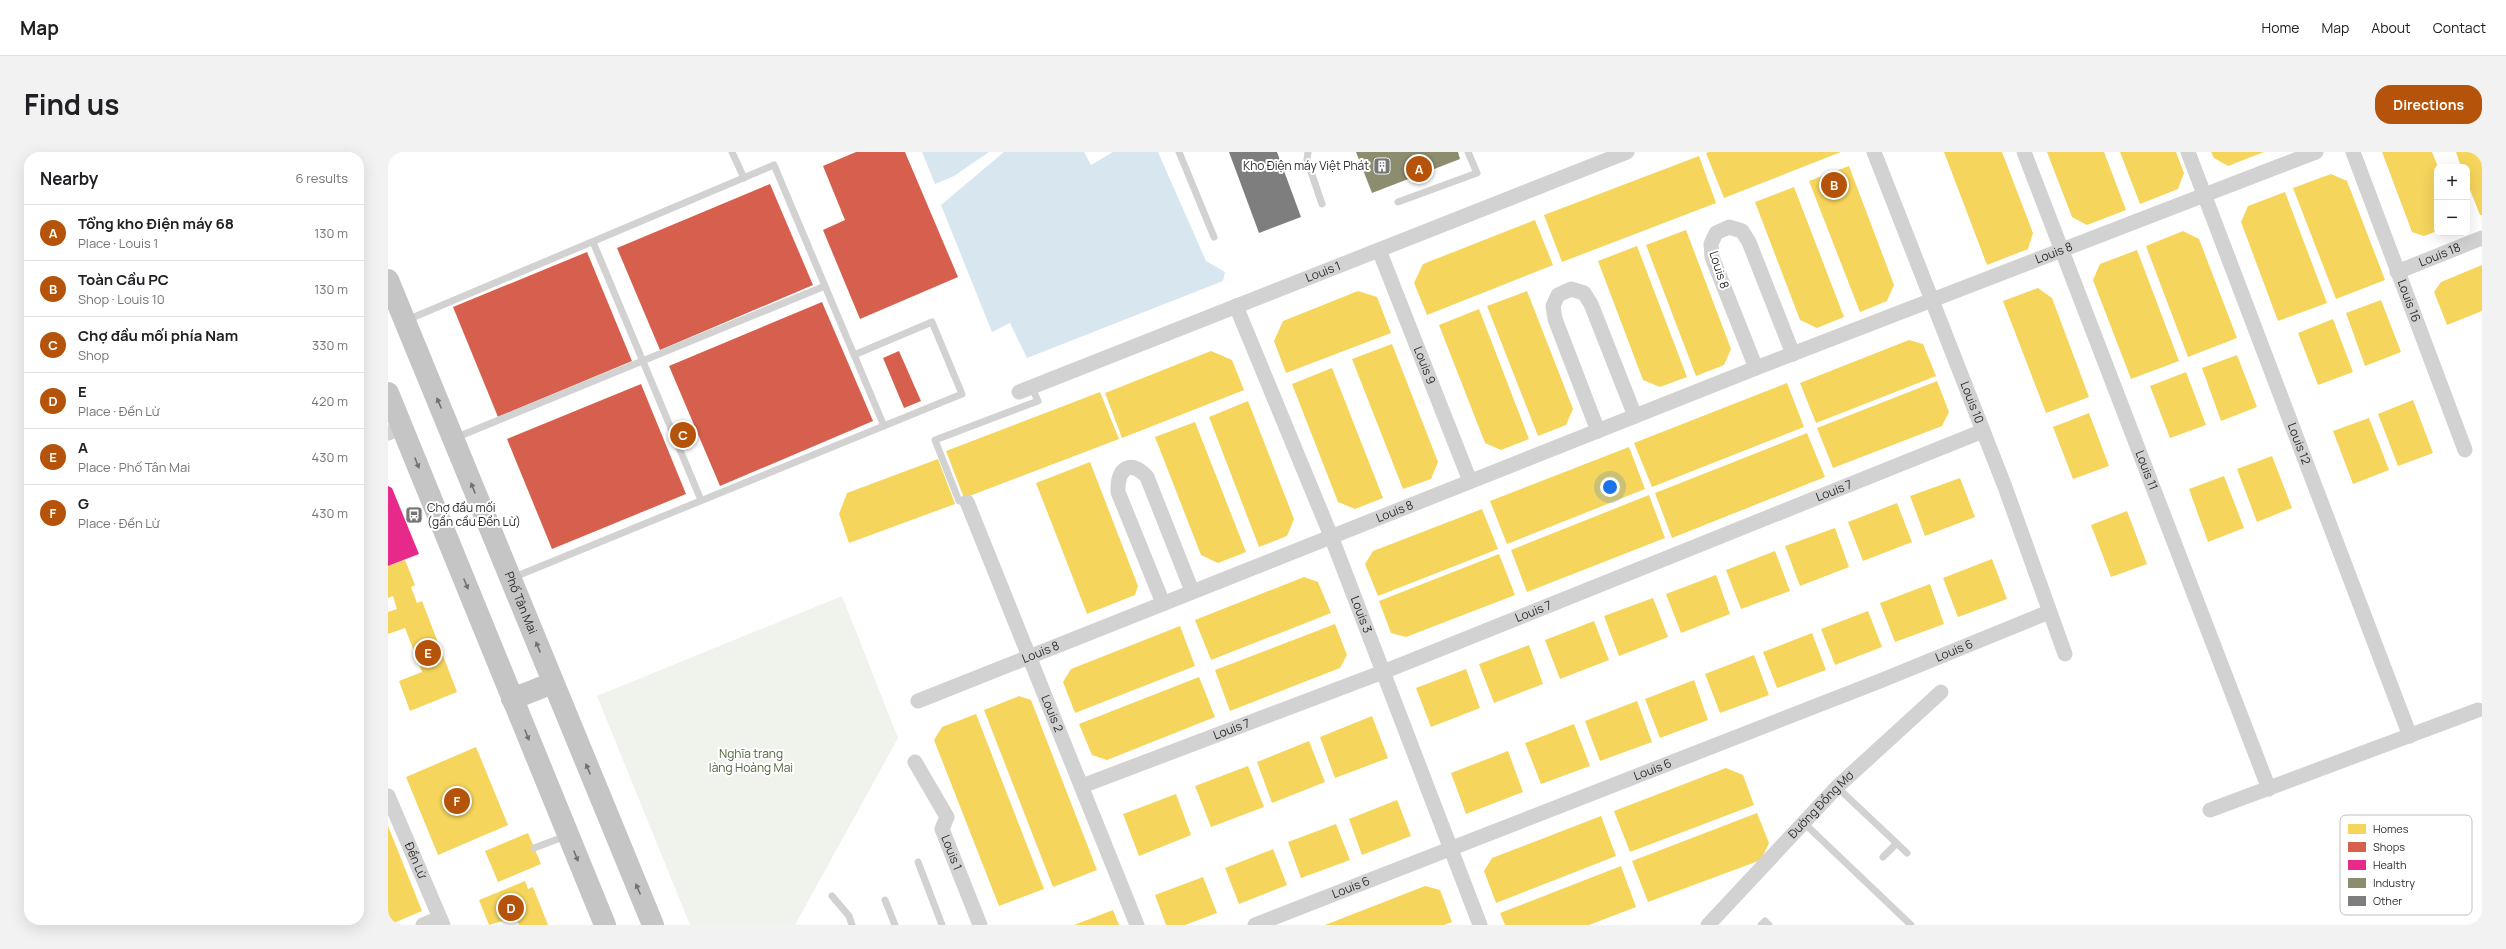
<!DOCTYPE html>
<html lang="en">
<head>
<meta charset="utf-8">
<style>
	:root { --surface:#fff; --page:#f2f2f2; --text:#202124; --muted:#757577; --line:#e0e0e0; --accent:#b45309 }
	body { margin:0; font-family:Manrope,sans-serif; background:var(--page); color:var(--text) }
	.controls { position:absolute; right:12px; top:12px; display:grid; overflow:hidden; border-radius:8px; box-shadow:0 4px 16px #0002 }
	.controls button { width:36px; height:36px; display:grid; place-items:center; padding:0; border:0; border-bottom:1px solid var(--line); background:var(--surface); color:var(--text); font:20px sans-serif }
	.you { position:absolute; left:1222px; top:335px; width:14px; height:14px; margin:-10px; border:3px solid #fff; border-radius:50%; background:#1a73e8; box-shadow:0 0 0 6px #1a73e833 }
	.badge { display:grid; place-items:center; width:26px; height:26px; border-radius:50%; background:var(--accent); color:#fff; font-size:13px; font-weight:700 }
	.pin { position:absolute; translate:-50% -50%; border:2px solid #fff; box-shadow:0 1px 4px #0006 }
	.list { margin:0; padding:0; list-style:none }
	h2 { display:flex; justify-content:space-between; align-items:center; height:52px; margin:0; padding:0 16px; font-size:17px }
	h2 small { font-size:13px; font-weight:400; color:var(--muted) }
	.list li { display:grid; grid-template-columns:26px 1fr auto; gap:12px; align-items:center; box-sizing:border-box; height:56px; padding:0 16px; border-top:1px solid var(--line) }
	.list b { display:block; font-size:15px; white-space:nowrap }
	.list p { margin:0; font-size:13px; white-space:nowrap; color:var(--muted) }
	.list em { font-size:13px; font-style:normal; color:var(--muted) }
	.map { position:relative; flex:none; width:2094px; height:773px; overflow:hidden; border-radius:16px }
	header { display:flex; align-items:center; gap:24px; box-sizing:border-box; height:56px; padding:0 20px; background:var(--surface); border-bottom:1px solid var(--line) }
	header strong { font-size:19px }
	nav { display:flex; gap:22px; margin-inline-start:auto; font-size:14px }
	.intro { display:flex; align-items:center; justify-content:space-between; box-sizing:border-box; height:96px; padding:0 24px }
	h1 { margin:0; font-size:28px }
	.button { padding:10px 18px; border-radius:16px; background:var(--accent); color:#fff; font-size:14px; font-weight:700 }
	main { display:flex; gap:24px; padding:0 24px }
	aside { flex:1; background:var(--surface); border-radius:16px; box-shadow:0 4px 16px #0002 }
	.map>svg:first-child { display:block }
</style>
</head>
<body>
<header>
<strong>Map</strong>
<nav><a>Home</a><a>Map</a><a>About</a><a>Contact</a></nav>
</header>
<div class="intro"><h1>Find us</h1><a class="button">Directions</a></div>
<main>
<aside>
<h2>Nearby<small>6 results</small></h2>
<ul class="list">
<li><span class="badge">A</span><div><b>Tổng kho Điện máy 68</b><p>Place · Louis 1</p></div><em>130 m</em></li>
<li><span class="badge">B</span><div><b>Toàn Cầu PC</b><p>Shop · Louis 10</p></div><em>130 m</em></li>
<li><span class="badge">C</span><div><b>Chợ đầu mối phía Nam</b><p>Shop</p></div><em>330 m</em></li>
<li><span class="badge">D</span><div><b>E</b><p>Place · Đền Lừ</p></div><em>420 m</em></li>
<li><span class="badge">E</span><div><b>A</b><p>Place · Phố Tân Mai</p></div><em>430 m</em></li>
<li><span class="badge">F</span><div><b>G</b><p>Place · Đền Lừ</p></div><em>430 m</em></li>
</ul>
</aside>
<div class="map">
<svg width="2094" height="773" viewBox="0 0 2094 773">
	<rect width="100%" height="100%" fill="#fff"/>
	<path fill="#f0f3eb" d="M 454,444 L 510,586 L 407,773 L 302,773 L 209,544 Z"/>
	<g fill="#d8e6f0">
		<path d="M 534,0 L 601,0 L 566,24 L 547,32 Z"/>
		<path d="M 616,0 L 696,0 L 703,13 L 725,0 L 770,0 L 818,109 L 837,120 L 835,129 L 639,206 L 622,171 L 604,180 L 553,53 Z"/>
	</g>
	<g fill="#f6d55c">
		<path d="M 1321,0 L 1453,0 L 1336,46 L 1318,1 Z"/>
		<path d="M 1556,0 L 1614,0 L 1645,81 L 1640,97 L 1599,113 Z"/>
		<path d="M 1659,0 L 1716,0 L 1738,58 L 1699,73 L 1684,65 Z"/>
		<path d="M 1732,0 L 1788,0 L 1796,21 L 1790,37 L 1752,52 Z"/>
		<path d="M 1823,0 L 1876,0 L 1840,14 L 1826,6 Z"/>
		<path d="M 1994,0 L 2044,0 L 2050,15 L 2049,79 L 2036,84 L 2024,80 Z"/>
		<path d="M 2068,0 L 2094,0 L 2094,63 L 2092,63 L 2079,30 L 2079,15 L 2073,15 Z"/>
		<path d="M 1311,4 L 1328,51 L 1174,110 L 1156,63 Z"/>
		<path d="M 1461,14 L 1506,133 L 1499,149 L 1472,160 L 1421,29 Z"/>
		<path d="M 1943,22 L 1959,29 L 1997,128 L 1948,147 L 1905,36 Z"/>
		<path d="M 1406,35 L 1456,165 L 1429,176 L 1412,168 L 1367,50 Z"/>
		<path d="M 1897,40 L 1939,151 L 1890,169 L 1853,70 L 1860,54 Z"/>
		<path d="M 1147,68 L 1165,113 L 1039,163 L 1026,131 L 1035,112 Z"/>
		<path d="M 1298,78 L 1343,197 L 1336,213 L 1308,224 L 1258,93 Z"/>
		<path d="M 1795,79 L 1811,87 L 1849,186 L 1800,205 L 1758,94 Z"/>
		<path d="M 1249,94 L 1299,225 L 1272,235 L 1255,228 L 1210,109 Z"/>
		<path d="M 1749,98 L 1791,209 L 1743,227 L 1705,128 L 1712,112 Z"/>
		<path d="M 2094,113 L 2094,159 L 2059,173 L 2046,140 L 2053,130 Z"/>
		<path d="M 1650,136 L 1664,146 L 1701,245 L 1658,261 L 1615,149 Z"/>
		<path d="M 970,139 L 989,145 L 1003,181 L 898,221 L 886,189 L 895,169 Z"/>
		<path d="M 1139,139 L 1185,257 L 1178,273 L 1150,284 L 1099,154 Z"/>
		<path d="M 1993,148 L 2013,200 L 1977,214 L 1958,161 Z"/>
		<path d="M 1091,157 L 1141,287 L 1113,298 L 1097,291 L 1051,173 Z"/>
		<path d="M 1945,167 L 1965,220 L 1930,233 L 1910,181 Z"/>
		<path d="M 1521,188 L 1535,192 L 1548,224 L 1428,271 L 1412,231 Z"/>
		<path d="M 1004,192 L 1050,310 L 1043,327 L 1015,337 L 964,207 Z"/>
		<path d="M 823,199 L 844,208 L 856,238 L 734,286 L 717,241 Z"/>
		<path d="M 1849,203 L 1869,255 L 1833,269 L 1814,216 Z"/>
		<path d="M 944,216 L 995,346 L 967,357 L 950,350 L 904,232 Z"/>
		<path d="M 1798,220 L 1818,273 L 1782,286 L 1762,234 Z"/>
		<path d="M 1549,229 L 1561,260 L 1554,274 L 1445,316 L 1429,276 Z"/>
		<path d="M 1399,231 L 1416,275 L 1264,335 L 1246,291 Z"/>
		<path d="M 712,240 L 731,287 L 576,346 L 558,299 Z"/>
		<path d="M 2025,248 L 2045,301 L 2010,314 L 1990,262 Z"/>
		<path d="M 860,249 L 906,367 L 899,384 L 871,395 L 821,265 Z"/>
		<path d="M 1701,261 L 1721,314 L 1685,327 L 1665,275 Z"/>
		<path d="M 1981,266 L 2001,318 L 1965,332 L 1945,279 Z"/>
		<path d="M 807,270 L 858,400 L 830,411 L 813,403 L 767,285 Z"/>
		<path d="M 1419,281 L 1437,325 L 1284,386 L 1267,341 Z"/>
		<path d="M 1241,295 L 1257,337 L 1119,392 L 1102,349 Z"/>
		<path d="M 1884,304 L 1904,356 L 1869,370 L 1849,317 Z"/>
		<path d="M 550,307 L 567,352 L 461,391 L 451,362 L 459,341 Z"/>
		<path d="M 702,310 L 750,434 L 747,443 L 699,462 L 648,331 Z"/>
		<path d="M 1836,324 L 1856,376 L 1820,390 L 1801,337 Z"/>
		<path d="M 1572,326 L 1587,365 L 1537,384 L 1522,344 Z"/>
		<path d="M 1261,343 L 1277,386 L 1139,440 L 1123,398 Z"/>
		<path d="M 1509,351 L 1524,390 L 1475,409 L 1460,370 Z"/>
		<path d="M 1094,357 L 1110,397 L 990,444 L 977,412 L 985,399 Z"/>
		<path d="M 1739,359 L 1759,412 L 1723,425 L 1703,373 Z"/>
		<path d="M 1447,376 L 1461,415 L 1412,434 L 1397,394 Z"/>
		<path d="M 1387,399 L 1402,439 L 1353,457 L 1338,418 Z"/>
		<path d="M 1111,402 L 1127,443 L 1018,485 L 1003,481 L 991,449 Z"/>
		<path d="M 1604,407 L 1619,447 L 1570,465 L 1555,426 Z"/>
		<path d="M 17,408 L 27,433 L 23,435 L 29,451 L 34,449 L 69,540 L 22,559 L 11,529 L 34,520 L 17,476 L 0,482 L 0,460 L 9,457 L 5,444 L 0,446 L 0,414 Z"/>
		<path d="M 1328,423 L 1342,462 L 1293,481 L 1278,442 Z"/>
		<path d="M 916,425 L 930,430 L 943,461 L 823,508 L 807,468 Z"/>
		<path d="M 1542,432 L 1556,472 L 1507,490 L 1492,451 Z"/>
		<path d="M 1265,446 L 1280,485 L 1231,504 L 1216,464 Z"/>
		<path d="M 1480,459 L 1494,495 L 1447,513 L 1433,477 Z"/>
		<path d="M 1206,469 L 1221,508 L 1172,527 L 1157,488 Z"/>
		<path d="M 947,472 L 959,503 L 952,516 L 842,559 L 827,518 Z"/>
		<path d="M 792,474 L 807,514 L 687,561 L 675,530 L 683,517 Z"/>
		<path d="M 1424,481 L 1438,518 L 1389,536 L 1375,500 Z"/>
		<path d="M 1141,493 L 1155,532 L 1106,551 L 1091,512 Z"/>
		<path d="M 1366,503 L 1381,543 L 1332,561 L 1317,522 Z"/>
		<path d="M 1078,517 L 1092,556 L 1043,575 L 1028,536 Z"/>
		<path d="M 811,525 L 827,565 L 719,608 L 704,603 L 691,572 Z"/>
		<path d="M 1306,528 L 1320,568 L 1272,586 L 1257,547 Z"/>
		<path d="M 631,544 L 643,548 L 709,718 L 665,735 L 596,558 Z"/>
		<path d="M 1249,549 L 1264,590 L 1212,609 L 1197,569 Z"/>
		<path d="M 588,562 L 656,737 L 611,754 L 546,588 L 554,575 Z"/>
		<path d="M 984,564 L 1000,606 L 947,626 L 932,585 Z"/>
		<path d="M 1186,572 L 1202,614 L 1153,632 L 1137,591 Z"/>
		<path d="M 921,589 L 937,630 L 884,651 L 869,610 Z"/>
		<path d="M 88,595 L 120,673 L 50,703 L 18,625 Z"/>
		<path d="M 1120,599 L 1135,640 L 1078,662 L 1063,621 Z"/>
		<path d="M 860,614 L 876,655 L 823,675 L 807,634 Z"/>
		<path d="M 1338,616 L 1355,623 L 1366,653 L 1242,700 L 1226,659 Z"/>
		<path d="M 788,642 L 803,683 L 751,704 L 735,662 Z"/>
		<path d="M 1009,648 L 1023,684 L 974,703 L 961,667 Z"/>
		<path d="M 1369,661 L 1381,691 L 1373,708 L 1260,750 L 1244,709 Z"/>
		<path d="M 1213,664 L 1228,704 L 1108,751 L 1096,719 L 1104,706 Z"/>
		<path d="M 948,672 L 962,708 L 913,726 L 900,690 Z"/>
		<path d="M 0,674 L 34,759 L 1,773 L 0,773 Z"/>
		<path d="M 140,681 L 153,712 L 110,730 L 97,699 Z"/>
		<path d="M 885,697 L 899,733 L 851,752 L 837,716 Z"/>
		<path d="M 1233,714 L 1248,755 L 1201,773 L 1117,773 L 1112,761 Z"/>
		<path d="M 815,725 L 829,761 L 797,773 L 778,773 L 767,743 Z"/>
		<path d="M 137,729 L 140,737 L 145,735 L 160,773 L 131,773 L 128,765 L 101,773 L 91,748 Z"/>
		<path d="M 1037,734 L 1052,738 L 1064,770 L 1056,773 L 937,773 Z"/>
		<path d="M 725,758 L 731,773 L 686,773 Z"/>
	</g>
	<g fill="#d6604d">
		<path d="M 468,0 L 517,0 L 570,125 L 472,167 L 435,78 L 457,68 L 435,14 Z"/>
		<path d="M 382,32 L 425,133 L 272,198 L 229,96 Z"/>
		<path d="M 199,100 L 244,209 L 110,265 L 65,155 Z"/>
		<path d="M 434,150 L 485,269 L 332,334 L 281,214 Z"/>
		<path d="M 511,199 L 533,249 L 516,256 L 495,206 Z"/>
		<path d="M 253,232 L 298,342 L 164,397 L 119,287 Z"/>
	</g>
	<path fill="#e7298a" d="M 0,334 L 4,336 L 31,402 L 0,414 Z"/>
	<path fill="#8c8c6e" d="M 968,0 L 1070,0 L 1072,7 L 984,41 Z"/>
	<path fill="#7e7e7e" d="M 841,0 L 889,0 L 913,65 L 871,81 Z"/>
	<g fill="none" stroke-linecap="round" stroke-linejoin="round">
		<g stroke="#d2d2d2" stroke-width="7">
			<path d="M 344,0 L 356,26"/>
			<path d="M 791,0 L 826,85"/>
			<path d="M 920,0 L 919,8 L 934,52"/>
			<path d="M 1010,50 L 1089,21 L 1080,0"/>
			<path d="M 205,90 L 313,348"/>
			<path d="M 19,168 L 386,13 L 496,274"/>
			<path d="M 67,286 L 437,134"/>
			<path d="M 579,350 L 571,349 L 547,288 L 650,249 L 643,234"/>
			<path d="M 124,426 L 574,242 L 544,170 L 466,203"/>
			<path d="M 1449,635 L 1519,701"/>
			<path d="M 1416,671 L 1523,773"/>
			<path d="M 146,696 L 178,684"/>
			<path d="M 1495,705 L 1508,692"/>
			<path d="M 530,710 L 554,773"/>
			<path d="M 444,744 L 461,764 L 464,773"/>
			<path d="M 497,748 L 507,773"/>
			<path d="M 1373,773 L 1377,769 L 1381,773"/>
		</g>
		<g stroke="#d2d2d2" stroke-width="15">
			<path id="s1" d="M 1486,0 L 1617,335 L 1677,502"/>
			<path id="s2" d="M 1636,0 L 1881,637"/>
			<path id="s3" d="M 1800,0 L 2022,584"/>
			<path id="s4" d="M 1965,0 L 2077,298"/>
			<path id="s5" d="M 991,98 L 1082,329"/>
			<path id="s6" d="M 2009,120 L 2094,86"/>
			<path id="s7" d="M 848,154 L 943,384 L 1092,773"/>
			<path d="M 1368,216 L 1324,105 L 1323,92 L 1328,81 L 1341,75 L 1354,79 L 1361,90 L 1405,202"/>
			<path id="s8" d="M 631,240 L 1239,0"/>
			<path d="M 1210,279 L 1167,167 L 1165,154 L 1170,143 L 1183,137 L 1196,141 L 1203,152 L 1247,264"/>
			<path d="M 0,281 L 14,275"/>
			<path id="s9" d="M 579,350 L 749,773"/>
			<path d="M 775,451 L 730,340 C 729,317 742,306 759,325 L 804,439"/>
			<path id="s10" d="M 530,549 L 1368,216 L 1928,0"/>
			<path id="s11" d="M 527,610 L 559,665 L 554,677 L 592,773"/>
			<path id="s12" d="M 694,634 L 995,520 L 1595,279"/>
			<path id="s13" d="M 0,644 L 55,773"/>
			<path d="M 1822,658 L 2090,558"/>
			<path d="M 35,773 L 52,766"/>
			<path id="s14" d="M 867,773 L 1492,529 L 1661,460"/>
			<path id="s15" d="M 1320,773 L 1449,635 L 1553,540"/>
		</g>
		<g stroke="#c5c5c5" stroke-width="22">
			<path id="s16" d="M 0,128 L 265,773"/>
			<path d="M 0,241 L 217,773"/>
			<path d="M 124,547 L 165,531"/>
		</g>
	</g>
	<defs><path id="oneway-solid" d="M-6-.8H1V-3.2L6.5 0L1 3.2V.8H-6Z"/></defs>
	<g fill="#717171">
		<use href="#oneway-solid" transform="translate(51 251) rotate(-113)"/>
		<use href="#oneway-solid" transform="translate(29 311) rotate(68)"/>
		<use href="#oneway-solid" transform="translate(85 336) rotate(-112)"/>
		<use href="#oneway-solid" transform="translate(78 432) rotate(68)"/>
		<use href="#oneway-solid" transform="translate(150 495) rotate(-112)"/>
		<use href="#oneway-solid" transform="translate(139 583) rotate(68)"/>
		<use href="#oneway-solid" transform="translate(200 617) rotate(-113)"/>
		<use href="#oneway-solid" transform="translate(188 704) rotate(68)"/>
		<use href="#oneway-solid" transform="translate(250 737) rotate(-113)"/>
	</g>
	<defs>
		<g id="building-square" transform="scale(0.9)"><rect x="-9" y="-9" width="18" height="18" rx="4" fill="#767676" stroke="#fff"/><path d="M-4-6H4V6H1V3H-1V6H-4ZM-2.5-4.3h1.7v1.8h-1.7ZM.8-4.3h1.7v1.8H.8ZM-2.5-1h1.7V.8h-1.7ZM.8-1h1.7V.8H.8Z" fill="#fff"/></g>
		<g id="bus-square" transform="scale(0.9)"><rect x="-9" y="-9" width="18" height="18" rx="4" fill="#767676" stroke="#fff"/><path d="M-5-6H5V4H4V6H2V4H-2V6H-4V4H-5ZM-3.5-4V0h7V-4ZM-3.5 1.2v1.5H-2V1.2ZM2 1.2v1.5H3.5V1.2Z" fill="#fff"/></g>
	</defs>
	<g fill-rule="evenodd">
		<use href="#building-square" x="994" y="14"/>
		<use href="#bus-square" x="26" y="363"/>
	</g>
	<g text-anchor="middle" stroke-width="4" stroke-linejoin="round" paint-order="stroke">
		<g font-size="12" fill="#2d2d2d" stroke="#fff" text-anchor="end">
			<text x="981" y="18">Kho Điện máy Việt Phát</text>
			<text x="39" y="360" text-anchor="start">Chợ đầu mối<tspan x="39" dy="14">(gần cầu Đền Lừ)</tspan></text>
		</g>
		<g font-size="12" fill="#2d2d2d" stroke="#fff">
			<text dy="4" stroke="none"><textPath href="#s10" startOffset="1221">Louis 8</textPath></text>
			<text dy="4" stroke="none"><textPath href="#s6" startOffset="46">Louis 18</textPath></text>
			<text transform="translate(1331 118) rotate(72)" y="4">Louis 8</text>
			<text dy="4" stroke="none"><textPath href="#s8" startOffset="327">Louis 1</textPath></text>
			<text dy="4" stroke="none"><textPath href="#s4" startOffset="159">Louis 16</textPath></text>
			<text dy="4" stroke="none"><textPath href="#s5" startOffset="124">Louis 9</textPath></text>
			<text dy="4" stroke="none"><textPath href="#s1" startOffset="269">Louis 10</textPath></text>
			<text dy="4" stroke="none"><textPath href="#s3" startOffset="312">Louis 12</textPath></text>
			<text dy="4" stroke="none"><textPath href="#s2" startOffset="341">Louis 11</textPath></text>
			<text dy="4" stroke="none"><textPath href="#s12" startOffset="808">Louis 7</textPath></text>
			<text dy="4" stroke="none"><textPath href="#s10" startOffset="513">Louis 8</textPath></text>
			<text dy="4" stroke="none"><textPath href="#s16" startOffset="349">Phố Tân Mai</textPath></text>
			<text dy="4" stroke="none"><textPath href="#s12" startOffset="484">Louis 7</textPath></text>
			<text dy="4" stroke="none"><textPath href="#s7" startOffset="333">Louis 3</textPath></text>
			<text dy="4" stroke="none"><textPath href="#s14" startOffset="751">Louis 6</textPath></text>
			<text dy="4" stroke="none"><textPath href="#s10" startOffset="132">Louis 8</textPath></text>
			<text dy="4" stroke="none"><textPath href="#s9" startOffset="228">Louis 2</textPath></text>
			<text dy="4" stroke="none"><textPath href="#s12" startOffset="160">Louis 7</textPath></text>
			<text dy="4" stroke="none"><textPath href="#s14" startOffset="427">Louis 6</textPath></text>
			<text dy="4" stroke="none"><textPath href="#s15" startOffset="165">Đường Đồng Mơ</textPath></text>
			<text dy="4" stroke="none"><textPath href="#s11" startOffset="102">Louis 1</textPath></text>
			<text dy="4" stroke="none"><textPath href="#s13" startOffset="70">Đền Lừ</textPath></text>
			<text dy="4" stroke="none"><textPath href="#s14" startOffset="103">Louis 6</textPath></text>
		</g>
		<g font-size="12" fill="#4f663c" stroke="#fff">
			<text x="363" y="606">Nghĩa trang<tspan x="363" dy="14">làng Hoàng Mai</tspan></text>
		</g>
	</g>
	<rect x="1952" y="663" width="132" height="100" rx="6" fill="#fff" stroke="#c0c0c0" stroke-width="1"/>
	<rect x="1960" y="672" width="18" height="10" fill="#f6d55c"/>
	<rect x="1960" y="690" width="18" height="10" fill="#d6604d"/>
	<rect x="1960" y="708" width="18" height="10" fill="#e7298a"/>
	<rect x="1960" y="726" width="18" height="10" fill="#8c8c6e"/>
	<rect x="1960" y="744" width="18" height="10" fill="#7e7e7e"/>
	<g font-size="11" fill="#2d2d2d">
		<text x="1985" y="681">Homes</text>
		<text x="1985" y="699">Shops</text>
		<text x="1985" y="717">Health</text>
		<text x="1985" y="735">Industry</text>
		<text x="1985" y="753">Other</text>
	</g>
</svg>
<div class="controls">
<button>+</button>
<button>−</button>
</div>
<div class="you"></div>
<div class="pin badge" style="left:1031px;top:17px">A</div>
<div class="pin badge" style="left:1446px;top:33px">B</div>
<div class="pin badge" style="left:295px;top:283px">C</div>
<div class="pin badge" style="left:123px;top:756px">D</div>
<div class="pin badge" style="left:40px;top:501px">E</div>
<div class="pin badge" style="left:69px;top:649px">F</div>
</div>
</main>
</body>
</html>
